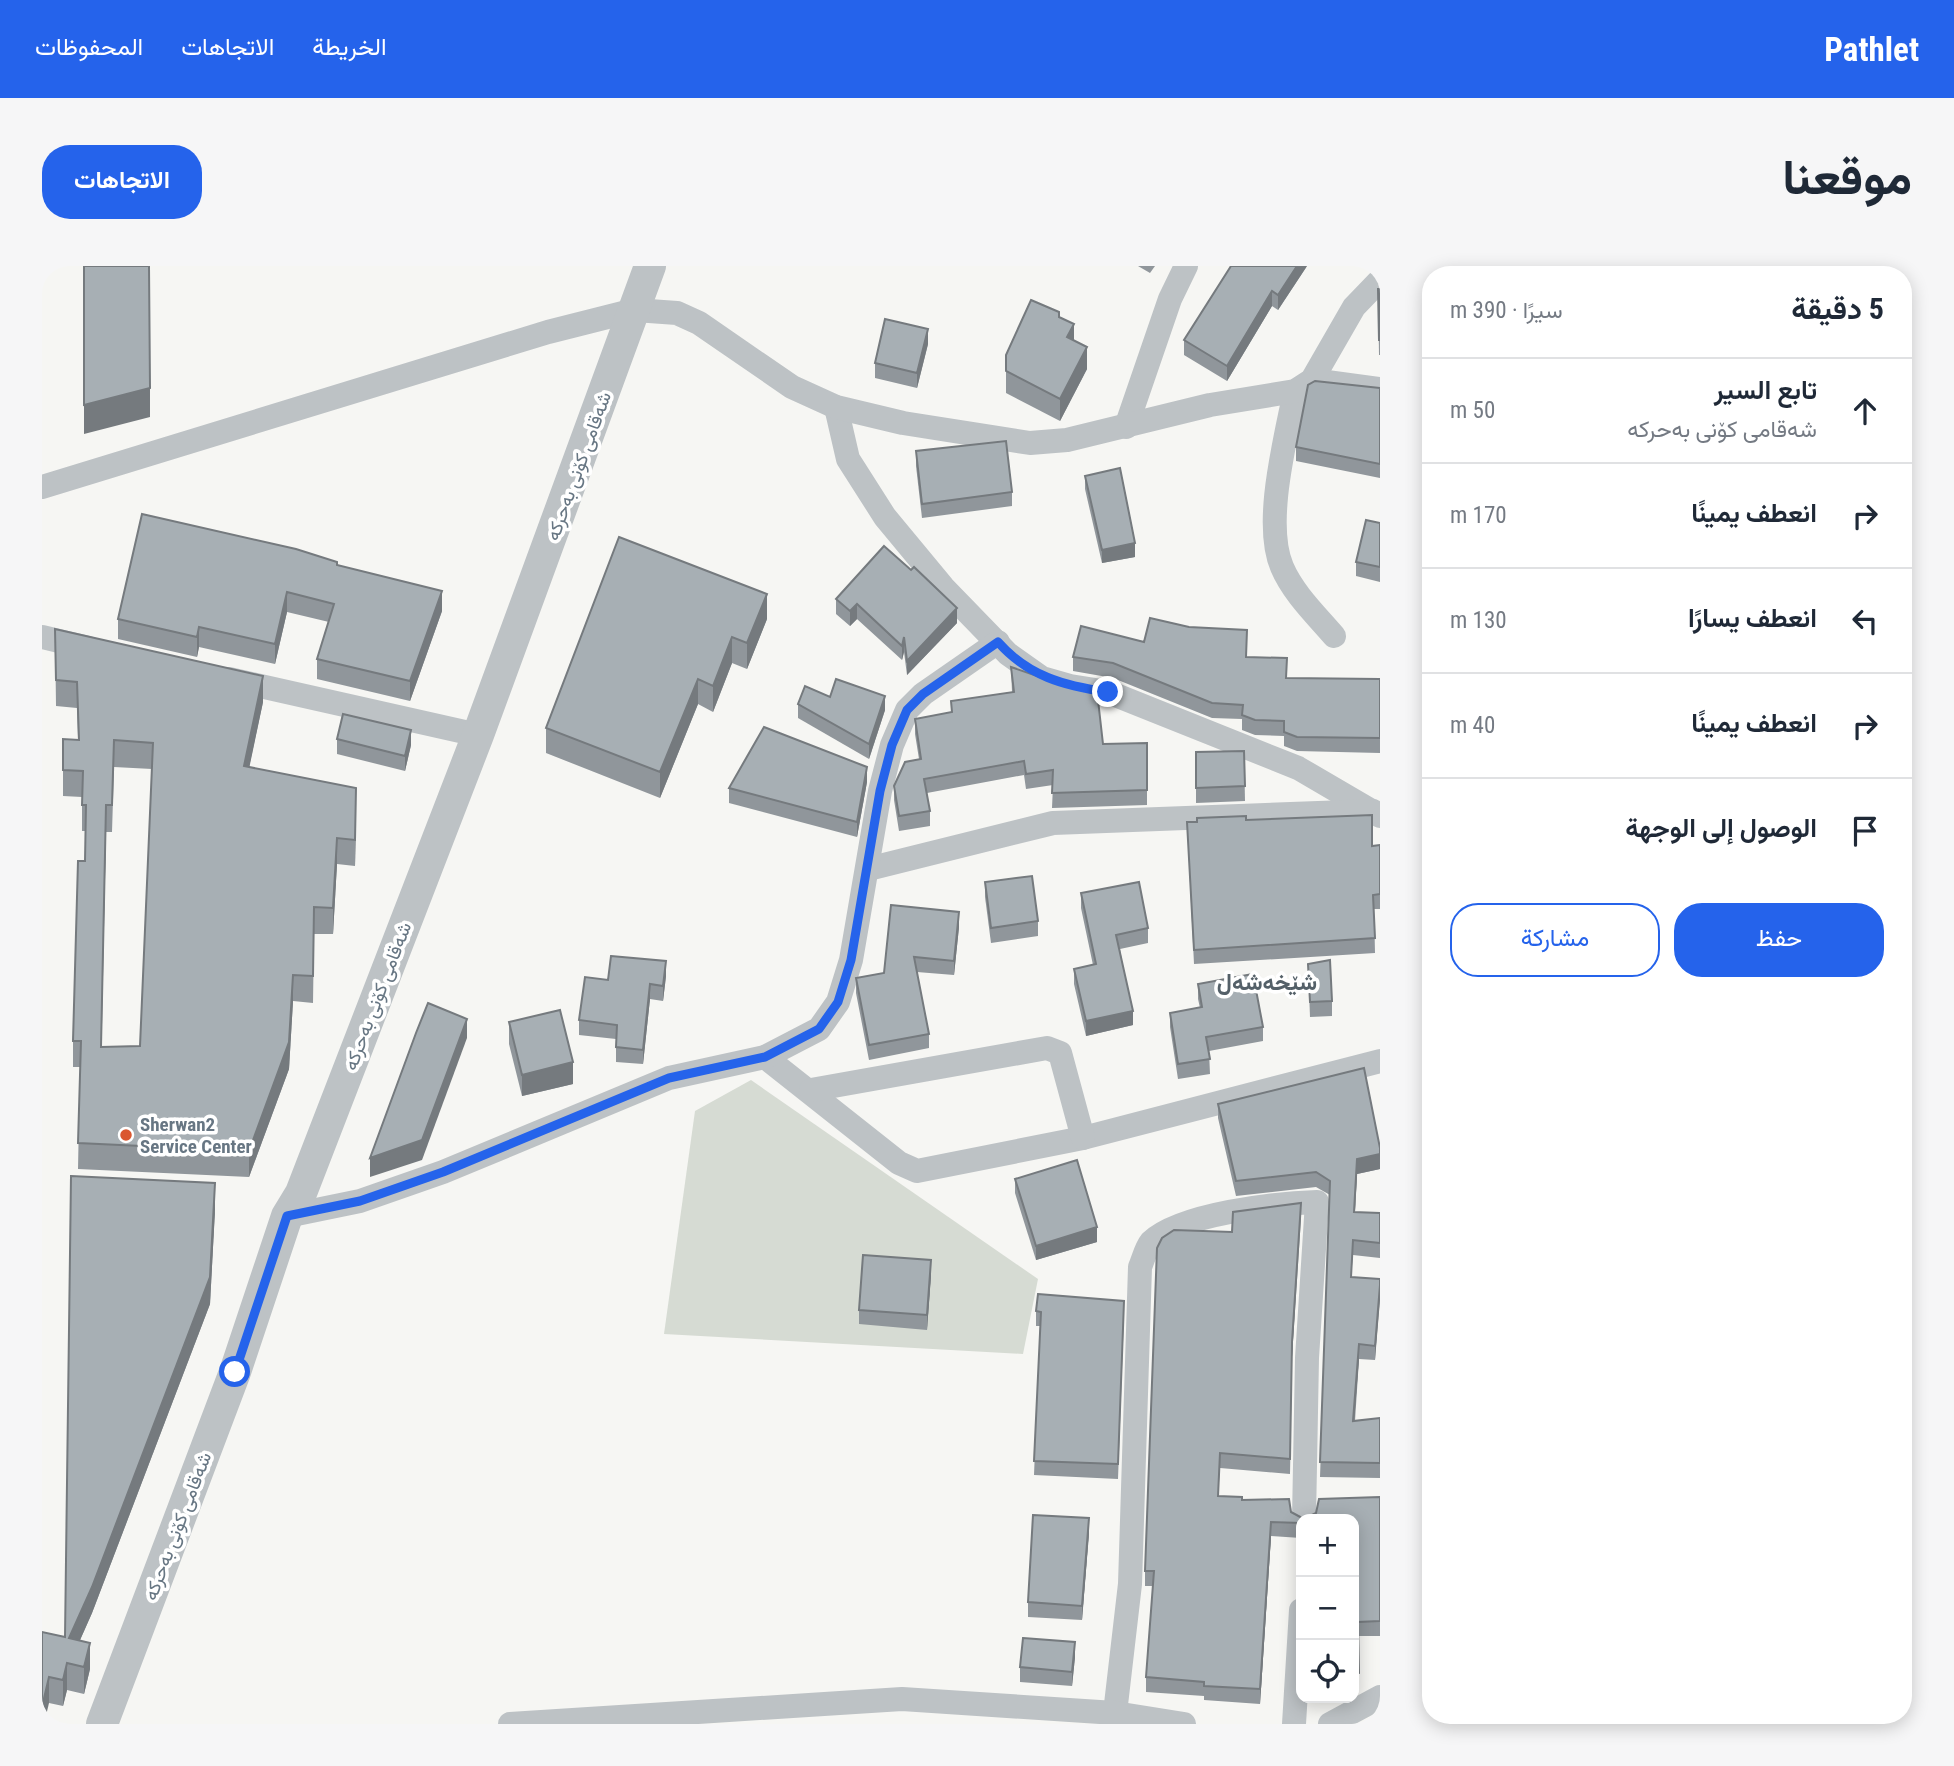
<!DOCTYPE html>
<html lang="ar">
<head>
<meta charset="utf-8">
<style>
	:root { --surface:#fff; --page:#f6f6f7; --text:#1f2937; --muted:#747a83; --line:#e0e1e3; --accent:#2563eb }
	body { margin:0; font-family:"Roboto Condensed",Vazirmatn,sans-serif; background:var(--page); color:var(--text); direction:rtl }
	.controls { position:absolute; right:21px; bottom:21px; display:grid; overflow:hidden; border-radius:14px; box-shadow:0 4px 18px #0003 }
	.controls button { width:63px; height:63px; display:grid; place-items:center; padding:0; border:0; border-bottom:2px solid var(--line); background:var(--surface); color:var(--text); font:35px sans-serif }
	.stop { position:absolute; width:21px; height:21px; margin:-16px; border:5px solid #2563eb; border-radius:50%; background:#fff }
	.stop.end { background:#2563eb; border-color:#fff; box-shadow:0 2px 7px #0008 }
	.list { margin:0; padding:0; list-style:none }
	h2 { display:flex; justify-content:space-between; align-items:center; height:91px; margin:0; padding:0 28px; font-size:30px }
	h2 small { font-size:23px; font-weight:400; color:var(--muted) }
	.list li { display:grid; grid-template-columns:46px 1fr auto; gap:21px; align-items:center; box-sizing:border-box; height:105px; padding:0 28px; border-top:2px solid var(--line) }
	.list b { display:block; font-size:26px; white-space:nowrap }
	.list p { margin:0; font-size:23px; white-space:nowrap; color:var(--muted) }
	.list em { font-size:23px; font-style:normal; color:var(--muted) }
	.actions { display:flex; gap:14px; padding:21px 28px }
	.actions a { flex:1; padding:16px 0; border:2px solid var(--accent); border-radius:28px; text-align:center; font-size:24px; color:var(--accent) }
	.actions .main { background:var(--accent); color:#fff }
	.icon { flex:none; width:38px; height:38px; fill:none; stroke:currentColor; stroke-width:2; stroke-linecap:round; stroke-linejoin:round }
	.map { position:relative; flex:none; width:1338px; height:1458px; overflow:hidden; direction:ltr; border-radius:28px }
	header { display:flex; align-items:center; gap:42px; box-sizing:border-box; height:98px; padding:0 35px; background:var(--accent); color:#fff }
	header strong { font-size:33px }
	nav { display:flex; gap:38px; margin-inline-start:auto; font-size:24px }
	.intro { display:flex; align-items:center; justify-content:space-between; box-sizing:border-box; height:168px; padding:0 42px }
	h1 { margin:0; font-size:49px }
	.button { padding:18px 32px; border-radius:28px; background:var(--accent); color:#fff; font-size:24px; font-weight:700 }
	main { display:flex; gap:42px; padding:0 42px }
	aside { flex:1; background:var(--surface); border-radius:28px; box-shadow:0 4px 18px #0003 }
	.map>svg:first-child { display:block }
</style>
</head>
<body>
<header>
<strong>Pathlet</strong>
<nav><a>الخريطة</a><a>الاتجاهات</a><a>المحفوظات</a></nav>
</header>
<div class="intro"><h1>موقعنا</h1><a class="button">الاتجاهات</a></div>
<main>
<aside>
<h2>5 دقيقة<small>سيرًا · 390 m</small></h2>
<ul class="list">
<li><svg class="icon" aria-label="ahead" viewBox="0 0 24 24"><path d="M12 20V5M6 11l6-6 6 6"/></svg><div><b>تابع السير</b><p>شەقامی کۆنی بەحرکە</p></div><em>50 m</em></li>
<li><svg class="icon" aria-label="right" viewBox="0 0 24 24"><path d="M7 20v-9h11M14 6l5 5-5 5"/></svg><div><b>انعطف يمينًا</b></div><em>170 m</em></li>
<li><svg class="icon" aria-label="left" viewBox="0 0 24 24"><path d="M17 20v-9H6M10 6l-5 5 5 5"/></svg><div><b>انعطف يسارًا</b></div><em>130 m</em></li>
<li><svg class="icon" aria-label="right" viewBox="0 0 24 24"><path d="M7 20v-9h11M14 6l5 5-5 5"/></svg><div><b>انعطف يمينًا</b></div><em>40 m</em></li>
<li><svg class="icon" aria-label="arrive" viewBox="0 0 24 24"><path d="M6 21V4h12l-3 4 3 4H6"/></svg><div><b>الوصول إلى الوجهة</b></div></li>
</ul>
<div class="actions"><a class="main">حفظ</a><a>مشاركة</a></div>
</aside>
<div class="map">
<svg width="1338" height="1458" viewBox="0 0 1338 1458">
	<rect width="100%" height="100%" fill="#f6f6f3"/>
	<path fill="#d6dbd3" d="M 709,814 L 996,1013 L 981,1088 L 622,1068 L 653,845 Z"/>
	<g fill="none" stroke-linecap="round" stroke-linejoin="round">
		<g stroke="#bdc2c5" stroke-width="24">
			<path d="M 1270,114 L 1338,123"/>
			<path d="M 1253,125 C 1244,172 1221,257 1240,301 C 1251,327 1274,349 1292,370"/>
			<path d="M 794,141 L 806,193 L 843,251 L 901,321 L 966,388 L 1000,412 L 1028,420 L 1066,426 L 1256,502 L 1338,550"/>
			<path d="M 1084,161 L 1128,33 L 1144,0"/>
			<path d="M 0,221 L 506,66 L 593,44 L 635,47 L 657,57 L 750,121 L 794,141 L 861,157 L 988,177 L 1025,174 L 1168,139 L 1253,125 L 1270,114 L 1312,41 L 1338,14"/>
			<path d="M 0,371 L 46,382"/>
			<path d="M 187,413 L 436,469"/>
			<path d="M 826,603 L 1011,557 L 1331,545"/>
			<path d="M 723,791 L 857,897 L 875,905 L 1041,872 L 1338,795"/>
			<path d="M 769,824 L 1005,782 L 1018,787 L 1041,872"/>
			<path d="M 245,950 L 318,935 L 401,906 L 627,812 L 723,791 L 777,763 L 796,736 L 809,694 L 838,525 L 850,479 L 865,444 L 881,428 L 956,376"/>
			<path d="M 1073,1447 L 1088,1318 L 1098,1001 C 1101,994 1104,982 1109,976 C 1138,948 1235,937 1275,936 L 1265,1092 L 1262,1253"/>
			<path d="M 468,1458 L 860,1433 L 1073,1447 L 1142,1458"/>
			<path d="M 1252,1458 L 1259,1344"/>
			<path d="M 1288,1458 L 1338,1431"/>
		</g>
		<path stroke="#bdc2c5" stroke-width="32" d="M 60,1458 L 193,1106 L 245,950 L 259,927 L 436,469 L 608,0"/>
	</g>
	<g fill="#90969b" fill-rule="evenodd">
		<path d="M 1096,0 L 1113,0 L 1108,7 Z"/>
		<path d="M 1265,0 L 1236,44 L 1230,40 L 1185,115 L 1142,89 L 1142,74 Z"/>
		<path d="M 1336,23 L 1338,23 L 1338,89 L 1337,89 Z"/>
		<path d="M 1017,51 L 1032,75 L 1045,103 L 1018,155 L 964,127 L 964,89 Z"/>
		<path d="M 886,78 L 875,122 L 833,112 L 833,97 Z"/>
		<path d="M 1338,122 L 1338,212 L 1254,195 L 1254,181 Z"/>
		<path d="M 874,185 L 970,226 L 970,240 L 880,252 L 874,200 Z"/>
		<path d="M 1043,210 L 1093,291 L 1060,297 L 1043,223 Z"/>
		<path d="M 1338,257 L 1338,316 L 1314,310 L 1314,296 Z"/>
		<path d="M 295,299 L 400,345 L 368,435 L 275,413 L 275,393 L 287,356 L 245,346 L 233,398 L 157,381 L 155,391 L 76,373 L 76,353 Z"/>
		<path d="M 794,333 L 915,357 L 865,409 L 862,386 L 860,394 L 815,353 L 808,360 L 794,348 Z"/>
		<path d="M 725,353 L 705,403 L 690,397 L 671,446 L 656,438 L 618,532 L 504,487 L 504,462 Z"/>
		<path d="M 13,363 L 221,436 L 207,501 L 314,549 L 313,600 L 295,598 L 291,668 L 272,668 L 271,737 L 251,735 L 247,803 L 207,911 L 36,903 L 38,801 L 31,801 L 31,775 L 43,595 L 44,565 L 40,565 L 40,531 L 21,530 L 21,473 L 36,473 L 35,442 L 14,440 ZM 72,501 L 110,503 L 98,780 L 59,781 L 64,566 L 70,566 Z"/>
		<path d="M 1102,376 L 1205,379 L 1204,391 L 1245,412 L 1338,413 L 1338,487 L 1255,485 L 1242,480 L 1242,470 L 1213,469 L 1200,464 L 1200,453 L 1170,452 L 1071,412 L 1031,405 L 1031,391 Z"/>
		<path d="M 969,401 L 1061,478 L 1105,477 L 1105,539 L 1010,542 L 1011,519 L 984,523 L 982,509 L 885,527 L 888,545 L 888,560 L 857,565 L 852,534 L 852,520 L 877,493 L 873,468 L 873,453 L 909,446 L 909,435 L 970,426 Z"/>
		<path d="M 788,431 L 843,444 L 827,493 L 756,452 L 756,438 Z"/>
		<path d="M 295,473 L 369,479 L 363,505 L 295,488 Z"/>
		<path d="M 1202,485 L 1203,535 L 1154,537 L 1154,486 Z"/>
		<path d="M 825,516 L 815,571 L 687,537 L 687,522 Z"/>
		<path d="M 1204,554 L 1330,580 L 1338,579 L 1338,643 L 1332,643 L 1333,687 L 1152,698 L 1145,556 Z"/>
		<path d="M 943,616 L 996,655 L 996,670 L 949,677 L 943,631 Z"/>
		<path d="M 1039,627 L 1106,662 L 1106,677 L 1078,683 L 1091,759 L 1044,770 L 1032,718 L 1032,703 L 1051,699 L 1039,642 Z"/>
		<path d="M 917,661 L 912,709 L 875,706 L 887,768 L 887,782 L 827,794 L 814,727 L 814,712 L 842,707 Z"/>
		<path d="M 1266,698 L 1290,735 L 1290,750 L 1268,751 Z"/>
		<path d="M 624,710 L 621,735 L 608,733 L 601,798 L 574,796 L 574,773 L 537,769 L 537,754 L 566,714 Z"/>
		<path d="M 1156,718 L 1221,761 L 1221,775 L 1167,785 L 1168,808 L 1136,813 L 1128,761 L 1128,747 L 1158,742 L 1156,733 Z"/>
		<path d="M 467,756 L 531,818 L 480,830 L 467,778 Z"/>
		<path d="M 1176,838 L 1338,882 L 1338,903 L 1315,908 L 1313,946 L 1338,947 L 1338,992 L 1311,989 L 1309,1011 L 1338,1013 L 1333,1094 L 1317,1093 L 1313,1155 L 1338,1152 L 1338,1212 L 1278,1211 L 1288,929 L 1274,921 L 1194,930 L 1176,852 Z"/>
		<path d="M 973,913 L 1055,976 L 994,994 L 973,927 Z"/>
		<path d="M 173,944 L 168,1038 L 50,1347 L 38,1374 L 48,1403 L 42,1428 L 25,1424 L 21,1440 L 7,1437 L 0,1366 L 23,1371 Z"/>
		<path d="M 1259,952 L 1250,1091 L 1248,1208 L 1178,1202 L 1176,1230 L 1200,1234 L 1249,1246 L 1262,1253 L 1338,1231 L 1338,1370 L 1316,1370 L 1317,1422 L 1312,1422 L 1312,1253 L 1259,1253 L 1259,1272 L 1229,1270 L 1218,1438 L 1162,1434 L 1162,1430 L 1104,1426 L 1104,1411 L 1111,1320 L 1103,1320 L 1103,1305 L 1190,966 Z"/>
		<path d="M 889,1009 L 885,1064 L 817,1058 L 817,1044 Z"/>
		<path d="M 994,1045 L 1082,1049 L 1076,1213 L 992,1209 L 998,1060 L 994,1060 Z"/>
		<path d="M 1047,1267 L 1040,1354 L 986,1351 L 986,1336 Z"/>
		<path d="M 1033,1391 L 1030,1420 L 978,1416 L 978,1401 Z"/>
	</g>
	<g fill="#757a7e">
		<path d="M 1255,0 L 1265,0 L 1236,44 L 1236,29 Z"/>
		<path d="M 1230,25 L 1230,40 L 1185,115 L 1185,100 Z"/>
		<path d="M 1032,58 L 1032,80 L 1025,71 Z"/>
		<path d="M 886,63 L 886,78 L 875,122 L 875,107 Z"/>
		<path d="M 1045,81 L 1045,103 L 1018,155 L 1018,133 Z"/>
		<path d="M 108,122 L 108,151 L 42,168 L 42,139 Z"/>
		<path d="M 1093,277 L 1093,291 L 1060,297 L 1060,284 Z"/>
		<path d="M 400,325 L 400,345 L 368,435 L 368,415 Z"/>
		<path d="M 245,326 L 245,346 L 233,398 L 233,378 Z"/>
		<path d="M 725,328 L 725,353 L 705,403 L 705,377 Z"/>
		<path d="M 815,338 L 815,353 L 808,360 L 808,345 Z"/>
		<path d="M 915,342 L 915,357 L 865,409 L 865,395 Z"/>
		<path d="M 157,361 L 157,381 L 155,391 L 155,371 Z"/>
		<path d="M 690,371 L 690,397 L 671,446 L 671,420 Z"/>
		<path d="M 862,371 L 862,386 L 860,394 L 860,380 Z"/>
		<path d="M 221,410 L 221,436 L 202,527 L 202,500 Z"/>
		<path d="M 656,413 L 656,438 L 618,532 L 618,506 Z"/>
		<path d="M 843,430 L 843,444 L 827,493 L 827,478 Z"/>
		<path d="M 369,464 L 369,479 L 363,505 L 363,490 Z"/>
		<path d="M 825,501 L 825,516 L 815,571 L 815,556 Z"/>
		<path d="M 314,522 L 314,549 L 313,600 L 313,574 Z"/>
		<path d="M 64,539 L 64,566 L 59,807 L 59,781 Z"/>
		<path d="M 295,572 L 295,598 L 291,668 L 291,642 Z"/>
		<path d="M 917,646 L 917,661 L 912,709 L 912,695 Z"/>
		<path d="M 624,695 L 624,710 L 621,735 L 621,720 Z"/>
		<path d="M 251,709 L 251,735 L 247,803 L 207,911 L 207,885 Z"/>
		<path d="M 608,718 L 608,733 L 601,798 L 601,784 Z"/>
		<path d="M 1091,745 L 1091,759 L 1044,770 L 1044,755 Z"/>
		<path d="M 425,753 L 425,772 L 380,894 L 328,911 L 328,892 Z"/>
		<path d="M 531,796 L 531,818 L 480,830 L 480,809 Z"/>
		<path d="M 1338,888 L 1338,903 L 1315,908 L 1312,961 L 1315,893 Z"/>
		<path d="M 173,917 L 173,944 L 168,1038 L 50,1347 L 27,1399 L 27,1372 Z"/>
		<path d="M 1259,937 L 1250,1091 L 1248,1208 L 1250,1076 Z"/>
		<path d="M 1055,961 L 1055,976 L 994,994 L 994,980 Z"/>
		<path d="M 889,994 L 889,1009 L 885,1064 L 885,1049 Z"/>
		<path d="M 1338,1019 L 1338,1034 L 1333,1094 L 1333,1080 Z"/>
		<path d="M 1317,1078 L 1317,1093 L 1311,1170 L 1311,1155 Z"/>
		<path d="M 1047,1252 L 1047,1267 L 1040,1354 L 1040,1340 Z"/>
		<path d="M 1229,1256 L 1229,1270 L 1218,1438 L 1218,1423 Z"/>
		<path d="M 1033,1376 L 1033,1391 L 1030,1420 L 1030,1406 Z"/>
		<path d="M 48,1377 L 48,1403 L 42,1428 L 42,1401 Z"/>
		<path d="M 25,1397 L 25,1424 L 21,1440 L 21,1414 Z"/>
		<path d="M 7,1411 L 7,1437 L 2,1458 L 0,1458 L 0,1441 Z"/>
	</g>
	<g fill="#a7afb4" stroke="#757a7e" stroke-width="2" fill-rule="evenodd">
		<path d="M 42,0 L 107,0 L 108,122 L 42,139 Z"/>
		<path d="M 1189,0 L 1255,0 L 1236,29 L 1230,25 L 1185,100 L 1142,74 Z"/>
		<path d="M 1336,23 L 1338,23 L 1338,74 L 1337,74 Z"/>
		<path d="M 989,34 L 1017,46 L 1017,51 L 1032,58 L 1025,71 L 1045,81 L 1018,133 L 964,105 L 964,89 Z"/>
		<path d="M 843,53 L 886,63 L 875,107 L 833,97 Z"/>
		<path d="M 1273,115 L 1338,122 L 1338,198 L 1254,181 L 1266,119 Z"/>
		<path d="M 964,175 L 970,226 L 880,238 L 874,185 Z"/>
		<path d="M 1078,202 L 1093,277 L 1060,284 L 1043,210 Z"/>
		<path d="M 100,248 L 254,283 L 295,296 L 295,299 L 400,325 L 368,415 L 275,393 L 292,338 L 245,326 L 233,378 L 157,361 L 155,371 L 76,353 Z"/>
		<path d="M 1324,254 L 1338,257 L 1338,301 L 1314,296 Z"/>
		<path d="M 577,271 L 725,328 L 705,377 L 690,371 L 671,420 L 656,413 L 618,506 L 504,462 Z"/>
		<path d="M 842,280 L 869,304 L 872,301 L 915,342 L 865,395 L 862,371 L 860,380 L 815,338 L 808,345 L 794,333 Z"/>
		<path d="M 1108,352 L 1147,361 L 1205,364 L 1204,391 L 1245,392 L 1244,412 L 1338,413 L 1338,472 L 1255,471 L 1242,466 L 1242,455 L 1213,454 L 1200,449 L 1201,439 L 1170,437 L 1071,397 L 1031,391 L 1039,360 L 1102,376 Z"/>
		<path d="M 13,363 L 221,410 L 202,500 L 314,522 L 313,574 L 295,572 L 291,642 L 272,641 L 271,710 L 251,709 L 247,776 L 207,885 L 36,877 L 39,775 L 31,775 L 36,595 L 43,595 L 44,539 L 40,539 L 41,505 L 21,504 L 21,473 L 37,474 L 35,416 L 14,414 ZM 72,474 L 111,477 L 98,780 L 59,781 L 64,539 L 70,539 Z"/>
		<path d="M 969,401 L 1024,420 L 1055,425 L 1061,478 L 1105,477 L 1105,524 L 1010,527 L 1011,504 L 984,508 L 982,495 L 882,513 L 888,545 L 857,550 L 852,520 L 863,496 L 879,493 L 873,453 L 910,446 L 909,435 L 972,426 Z"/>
		<path d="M 794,413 L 843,430 L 827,478 L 756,438 L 763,420 L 788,431 Z"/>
		<path d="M 301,448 L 369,464 L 363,490 L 295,473 Z"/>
		<path d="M 722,461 L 825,501 L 815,556 L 687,522 Z"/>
		<path d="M 1202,485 L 1203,520 L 1154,522 L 1154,486 Z"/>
		<path d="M 1330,549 L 1330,580 L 1338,579 L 1338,628 L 1331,629 L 1333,672 L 1152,684 L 1145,556 L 1155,556 L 1155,552 L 1204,550 L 1204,554 Z"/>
		<path d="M 990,610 L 996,655 L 949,662 L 943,616 Z"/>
		<path d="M 1097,616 L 1106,662 L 1074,669 L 1091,745 L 1044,755 L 1032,703 L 1054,698 L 1039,627 Z"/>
		<path d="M 849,639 L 917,646 L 912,695 L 872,691 L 887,768 L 827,779 L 814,712 L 842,707 Z"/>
		<path d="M 569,690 L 624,695 L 621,720 L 608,718 L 601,784 L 574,781 L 575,759 L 537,754 L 543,711 L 566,714 Z"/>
		<path d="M 1288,694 L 1290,735 L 1268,736 L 1266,698 Z"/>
		<path d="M 1211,708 L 1221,761 L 1164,771 L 1168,793 L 1136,798 L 1128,747 L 1160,741 L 1156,718 Z"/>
		<path d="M 386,737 L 425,753 L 380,874 L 328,892 L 374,767 Z"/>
		<path d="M 518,744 L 531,796 L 480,809 L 467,756 Z"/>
		<path d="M 1322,802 L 1338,882 L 1338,888 L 1315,893 L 1312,946 L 1338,947 L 1338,977 L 1311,974 L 1309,1011 L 1338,1013 L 1338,1019 L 1333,1080 L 1317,1078 L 1311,1155 L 1338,1152 L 1338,1197 L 1278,1196 L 1288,915 L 1274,906 L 1194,915 L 1176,838 Z"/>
		<path d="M 1035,894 L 1055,961 L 994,980 L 973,913 Z"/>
		<path d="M 29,910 L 173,917 L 168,1011 L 50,1321 L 27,1372 L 48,1377 L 42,1401 L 25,1397 L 21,1414 L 7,1411 L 0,1441 L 0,1366 L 23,1371 Z"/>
		<path d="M 1259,937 L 1250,1076 L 1248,1193 L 1178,1187 L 1176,1230 L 1200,1231 L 1200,1234 L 1247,1233 L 1249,1246 L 1262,1253 L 1274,1247 L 1277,1233 L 1338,1231 L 1338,1355 L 1316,1356 L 1317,1407 L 1312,1408 L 1312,1253 L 1259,1253 L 1259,1257 L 1229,1256 L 1218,1423 L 1162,1420 L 1162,1416 L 1104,1411 L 1112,1305 L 1103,1305 L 1115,982 L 1120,972 L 1132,964 L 1190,966 L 1191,946 Z"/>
		<path d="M 821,989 L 889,994 L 885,1049 L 817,1044 Z"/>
		<path d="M 996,1028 L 1082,1035 L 1076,1198 L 992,1195 L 999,1046 L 994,1045 Z"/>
		<path d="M 991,1249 L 1047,1252 L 1040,1340 L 986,1336 Z"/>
		<path d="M 981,1372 L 1033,1376 L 1030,1406 L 978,1401 Z"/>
	</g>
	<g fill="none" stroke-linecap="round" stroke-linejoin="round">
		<path stroke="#2563eb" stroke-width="9" d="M 193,1106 L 245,950 L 318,935 L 401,906 L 627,812 L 723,791 L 777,763 L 796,736 L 809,694 L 838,525 L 850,479 L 865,444 L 881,428 L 956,376 C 986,410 1022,420 1066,426"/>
	</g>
	<circle fill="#da5730" stroke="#fff" stroke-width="2.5" cx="84" cy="869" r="7"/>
	<g text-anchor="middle" stroke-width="7" stroke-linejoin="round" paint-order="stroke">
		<g font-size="19" fill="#677683" stroke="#fff">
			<text transform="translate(536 200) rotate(-70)" y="7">شەقامی کۆنی بەحرکە</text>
			<text transform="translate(335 730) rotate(-69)" y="7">شەقامی کۆنی بەحرکە</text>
			<text transform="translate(135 1260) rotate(-69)" y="7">شەقامی کۆنی بەحرکە</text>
		</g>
		<g font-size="19" font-weight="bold" fill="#677683" stroke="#fff" text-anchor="start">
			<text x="98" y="865">Sherwan2<tspan x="98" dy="22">Service Center</tspan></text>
		</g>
		<g font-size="23" font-weight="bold" fill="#546068" stroke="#fff">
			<text x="1225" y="724">شێخەشەل</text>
		</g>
	</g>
</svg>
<div class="controls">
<button>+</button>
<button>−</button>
<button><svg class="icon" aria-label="locate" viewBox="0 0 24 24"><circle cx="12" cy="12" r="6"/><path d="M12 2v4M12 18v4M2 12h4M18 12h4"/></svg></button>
</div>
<div class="stop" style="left:193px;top:1106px"></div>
<div class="stop end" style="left:1066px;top:426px"></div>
</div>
</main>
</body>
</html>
